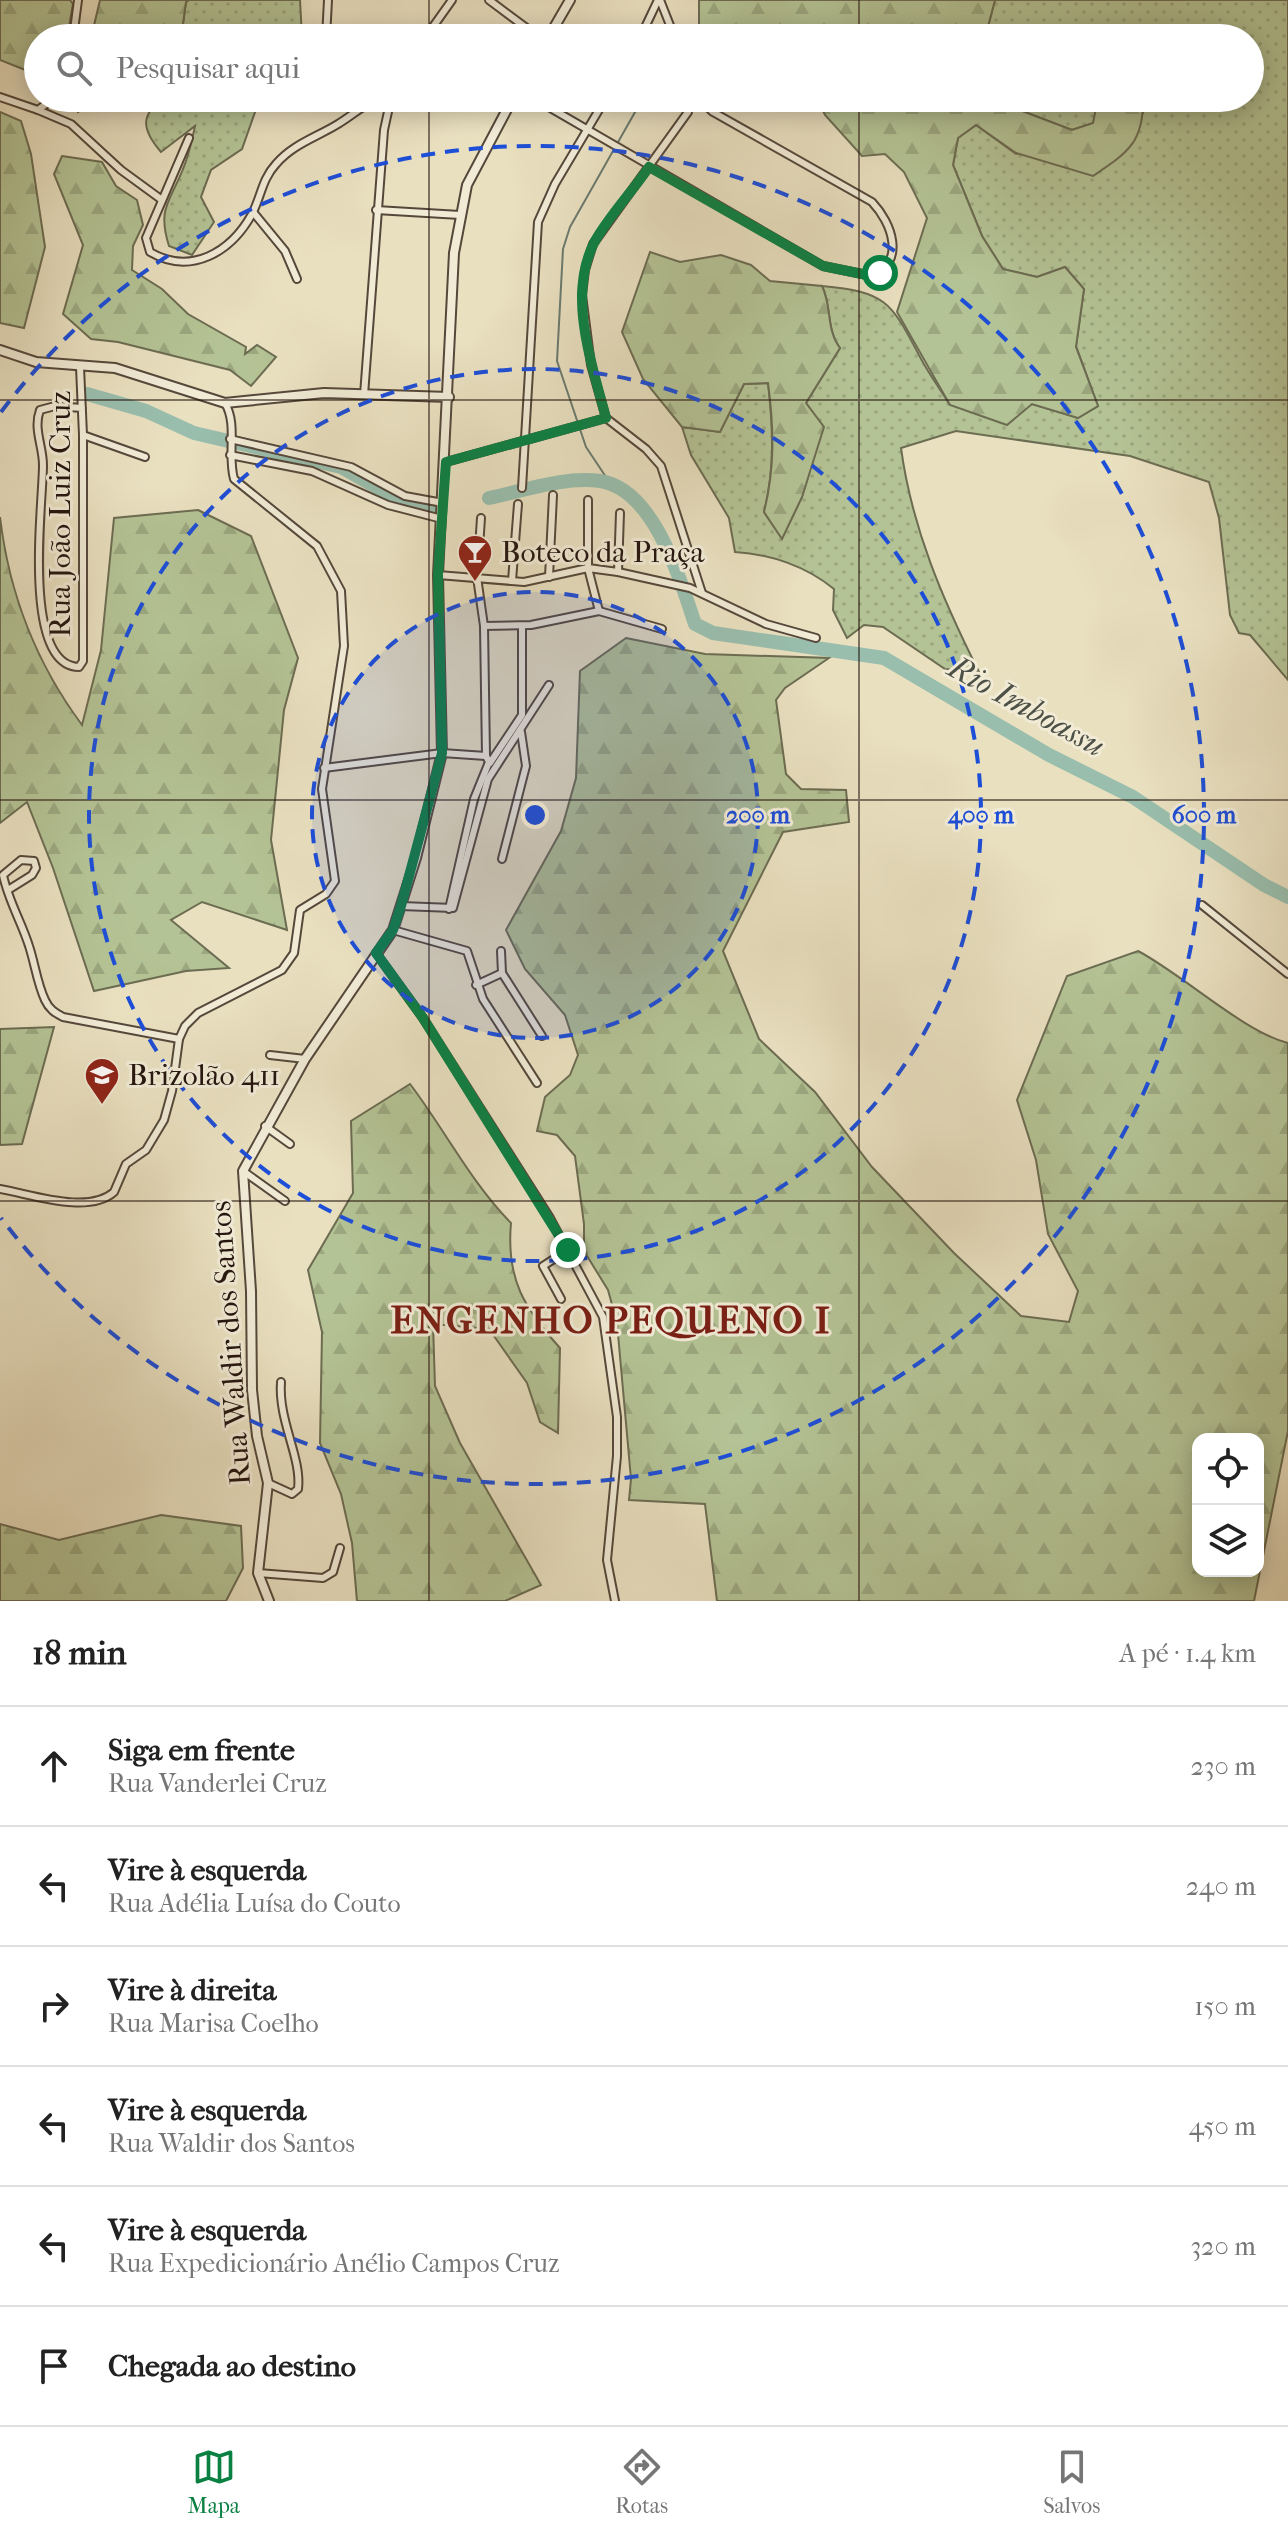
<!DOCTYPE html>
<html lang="pt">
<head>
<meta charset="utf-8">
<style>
	:root { --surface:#fff; --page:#f2f2f2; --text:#222; --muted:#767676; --line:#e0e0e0; --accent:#0b8043 }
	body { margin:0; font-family:"IM FELL French Canon",serif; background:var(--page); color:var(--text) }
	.controls { position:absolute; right:24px; bottom:24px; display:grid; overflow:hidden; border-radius:16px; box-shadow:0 4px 20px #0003 }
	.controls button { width:72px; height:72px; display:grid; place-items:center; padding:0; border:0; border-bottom:2px solid var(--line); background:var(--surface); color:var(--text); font:40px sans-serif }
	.stop { position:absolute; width:24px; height:24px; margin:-18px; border:6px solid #0b8043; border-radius:50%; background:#fff }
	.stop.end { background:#0b8043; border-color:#fff; box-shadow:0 2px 8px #0008 }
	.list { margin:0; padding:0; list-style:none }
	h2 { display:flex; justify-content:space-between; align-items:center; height:104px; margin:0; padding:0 32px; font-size:34px }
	h2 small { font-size:26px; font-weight:400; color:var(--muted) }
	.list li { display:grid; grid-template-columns:52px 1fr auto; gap:24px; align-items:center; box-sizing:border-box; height:120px; padding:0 32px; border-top:2px solid var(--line) }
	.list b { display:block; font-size:30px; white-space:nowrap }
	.list p { margin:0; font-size:26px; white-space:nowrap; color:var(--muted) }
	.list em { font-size:26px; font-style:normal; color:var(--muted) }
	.icon { flex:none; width:44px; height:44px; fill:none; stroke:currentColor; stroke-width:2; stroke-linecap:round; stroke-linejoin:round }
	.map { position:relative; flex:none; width:1288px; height:1601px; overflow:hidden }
	.search { position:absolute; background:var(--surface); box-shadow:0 4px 20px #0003; left:24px; right:24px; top:24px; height:88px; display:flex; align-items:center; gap:20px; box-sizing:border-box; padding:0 28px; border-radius:44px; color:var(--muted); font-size:30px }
	.sheet { height:824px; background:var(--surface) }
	nav { display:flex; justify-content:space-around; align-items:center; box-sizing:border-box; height:112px; border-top:2px solid var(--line); background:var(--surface); font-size:22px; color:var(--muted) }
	nav a { display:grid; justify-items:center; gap:4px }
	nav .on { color:var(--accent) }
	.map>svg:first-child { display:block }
</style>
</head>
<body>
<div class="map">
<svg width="1288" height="1601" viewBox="0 0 1288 1601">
	<defs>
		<pattern id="grass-dots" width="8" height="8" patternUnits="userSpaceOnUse" patternTransform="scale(2)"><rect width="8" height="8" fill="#b4c395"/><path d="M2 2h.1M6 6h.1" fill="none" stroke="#9ba77f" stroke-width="1.8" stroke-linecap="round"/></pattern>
		<pattern id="forest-firs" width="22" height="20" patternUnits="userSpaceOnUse" patternTransform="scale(2)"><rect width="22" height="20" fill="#b4c395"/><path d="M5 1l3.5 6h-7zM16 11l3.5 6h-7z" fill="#9ba77f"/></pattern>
	</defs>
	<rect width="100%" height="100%" fill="#e9e0c0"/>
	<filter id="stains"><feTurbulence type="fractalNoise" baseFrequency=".0025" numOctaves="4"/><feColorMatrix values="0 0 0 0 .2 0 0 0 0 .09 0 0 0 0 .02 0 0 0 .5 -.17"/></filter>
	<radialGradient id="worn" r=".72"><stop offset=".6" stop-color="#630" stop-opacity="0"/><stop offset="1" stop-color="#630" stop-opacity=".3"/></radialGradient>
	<g fill="url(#grass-dots)" stroke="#6c6c52" stroke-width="2">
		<path d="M 189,0 L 300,0 L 302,38 L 181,38 L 186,2 Z"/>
		<path d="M 995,0 L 1288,0 L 1288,680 L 1250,635 L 1239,633 L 1230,615 L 1219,518 L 1209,482 L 1130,456 L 956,431 L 901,448 C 912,529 943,600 979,672 L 945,669 L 883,627 L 864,625 L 847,638 L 833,610 L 834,589 C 806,566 770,554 735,552 L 729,518 L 691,455 L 682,427 L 720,432 L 744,384 L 768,383 C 773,428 775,468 764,512 L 782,538 L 802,497 L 823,427 L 806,403 L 840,348 C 826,330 832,307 822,286 C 887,292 891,302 920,357 C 929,374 940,389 950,405 L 1032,404 L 1078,418 L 1098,406 L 1076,346 L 1084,289 L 1065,267 L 1037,277 L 1003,269 L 982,236 L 953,165 L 958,138 L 976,125 L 1016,154 L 1143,113 L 1143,98 L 1250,98 L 1250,38 L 985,38 Z"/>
		<path d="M 165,98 L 260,98 L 242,149 L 211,170 L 201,197 L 214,222 L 192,255 L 169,246 C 157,208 170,202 183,169 C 189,155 192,140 195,126 L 161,152 C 142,130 139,114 165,98 Z"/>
		<path d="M 938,98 L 1098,98 L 1094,123 L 1072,130 L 996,101 Z"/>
	</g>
	<g fill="url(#forest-firs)" stroke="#6c6c52" stroke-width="2" fill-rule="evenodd">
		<path d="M 0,0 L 70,0 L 73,4 L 67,38 L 38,38 L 38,75 L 0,60 Z"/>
		<path d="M 100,0 L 189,0 L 186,2 L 181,38 L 91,38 Z"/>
		<path d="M 699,0 L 995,0 L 985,38 L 708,38 L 699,24 Z"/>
		<path d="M 78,98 L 165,98 L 150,107 L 105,99 L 78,112 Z"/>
		<path d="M 817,98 L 996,101 L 1072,130 L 1093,123 L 1098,98 L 1143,98 C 1144,143 1127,153 1093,176 L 1016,153 L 976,125 L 958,138 L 953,165 L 982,236 L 1003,269 L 1037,277 L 1065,267 L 1084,289 L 1076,347 L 1098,406 L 1078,418 L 1032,404 L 1007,425 L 950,405 L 897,312 L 927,218 L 904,172 L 885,154 L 862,156 L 825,115 Z"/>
		<path d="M 0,112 L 21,121 L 31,154 L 45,247 L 24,328 L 0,323 Z"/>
		<path d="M 62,156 L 102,162 L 116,186 L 137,200 L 143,225 L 133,246 L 132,270 L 162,289 L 188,314 L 246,347 L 245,354 L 257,345 L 276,357 L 251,386 L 230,370 L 118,342 L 91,339 L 63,314 L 83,245 L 54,174 Z"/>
		<path d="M 650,252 L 680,262 L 721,255 L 751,265 L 770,281 L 822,286 C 832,306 826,330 840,348 L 806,403 L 824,427 L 802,497 L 782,539 L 764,512 C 775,468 774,428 768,383 L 744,384 L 720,432 L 682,427 L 643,379 L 622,332 Z"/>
		<path d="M 198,510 L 251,536 L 298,658 L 284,710 L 271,840 L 287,930 L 202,902 L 171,920 L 229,968 L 186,971 L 94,991 L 53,868 L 27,802 L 0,823 L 0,517 C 9,594 36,663 82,725 L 101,650 L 114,518 Z"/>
		<path d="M 626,638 L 705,654 L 829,658 L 785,688 L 776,700 L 786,774 L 801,789 L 846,790 L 849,822 L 783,832 L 723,951 L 759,1039 L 815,1092 L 872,1167 L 954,1253 L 1021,1316 L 1069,1322 L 1078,1291 L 1048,1234 L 1036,1160 L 1017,1100 L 1067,976 L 1138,951 C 1182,974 1244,1032 1288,1043 L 1288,1431 L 1254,1601 L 717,1601 L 705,1504 L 629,1500 L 631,1479 L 617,1323 L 608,1290 L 584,1251 L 584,1224 L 575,1156 L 557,1135 L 537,1131 L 545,1097 L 570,1075 L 578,1055 L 565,1015 L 525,969 L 506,930 L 561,831 L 576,778 L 580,671 ZM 1198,1439 L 1258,1439 L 1258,1571 L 1198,1571 Z"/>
		<path d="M 54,1027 L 22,1144 L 0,1145 L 0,1029 Z"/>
		<path d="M 410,1084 C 445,1130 470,1181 511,1223 C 506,1279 524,1308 560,1348 L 558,1433 L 540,1422 L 527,1383 L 489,1329 L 433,1324 L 435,1386 L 460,1443 L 541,1585 L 505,1601 L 357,1601 L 352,1543 L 341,1494 L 320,1443 L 322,1332 L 308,1270 L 353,1193 L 351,1121 Z"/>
		<path d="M 161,1515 L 241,1526 L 243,1568 L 226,1601 L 0,1601 L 0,1524 L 59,1540 Z"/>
	</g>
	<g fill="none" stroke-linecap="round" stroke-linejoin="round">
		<path stroke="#6a7a6e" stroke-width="2" d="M 612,486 L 586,447 L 557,361 L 563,249 L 570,227 L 643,98"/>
		<g stroke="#99bead" stroke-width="14">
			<path d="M 87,394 L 146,411 L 194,433 L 341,467 L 385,492 L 434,510"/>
			<path d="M 489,498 C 523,491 565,476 600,481 C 654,489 680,579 695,624 L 713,633 L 884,658 L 1049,755 L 1133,797 L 1264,885 L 1288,897"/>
		</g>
		<g stroke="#55483b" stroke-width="10">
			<g id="minor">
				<path d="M 489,0 L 540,38"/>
				<path d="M 660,0 L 675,38"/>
				<path d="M 73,38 L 78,0"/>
				<path d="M 326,38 L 328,0"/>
				<path d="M 425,38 L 452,0"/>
				<path d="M 640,38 L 658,0"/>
				<path d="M 0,97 L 38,110 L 54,98"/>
				<path d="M 533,98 L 823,266 L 872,276 C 906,262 892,223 872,202 L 713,112 L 698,98"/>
				<path d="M 38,110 L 71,124 L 121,170 L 162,200"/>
				<path d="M 688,112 L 593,244 L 585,270 L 582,295 L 591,365 L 606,418 L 646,449 L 661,466 L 702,593"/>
				<path d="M 189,138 L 146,238 L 150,252 C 191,276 231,252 252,214 C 261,197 262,179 276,164 C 293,144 317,137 338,124 C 353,115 364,104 380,98"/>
				<path d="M 376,210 L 460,215"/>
				<path d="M 253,212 L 285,251 L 297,279"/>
				<path d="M 80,367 L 83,435 L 83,661 L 79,667 C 21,666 43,503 43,465 C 43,446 33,429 40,410 L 55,406 L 82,408"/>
				<path d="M 364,395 L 384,130 L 391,98"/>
				<path d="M 83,435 L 145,457"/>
				<path d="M 230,439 L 351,467 L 405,496 L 443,503"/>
				<path d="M 230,455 L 312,471 L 388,505 L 442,519"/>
				<path d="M 446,462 L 606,418"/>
				<path d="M 522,488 L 538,222 L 555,184 L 606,98"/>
				<path d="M 588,500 L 588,568 L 599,611"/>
				<path d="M 618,572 L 620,513"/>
				<path d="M 438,575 L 524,582 L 588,568 L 618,572 L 690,588 L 766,624 L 816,638"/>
				<path d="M 549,577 L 553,495"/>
				<path d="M 512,581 L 518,504"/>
				<path d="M 484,626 L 531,625 L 599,611 L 662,629"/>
				<path d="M 490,763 L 522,715 L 522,626"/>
				<path d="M 324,768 L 442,753 L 486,756"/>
				<path d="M 502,859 L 526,766 L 521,732"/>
				<path d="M 8,890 L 32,875 L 36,868 L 34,861 L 21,860 L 3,875 C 8,900 22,923 29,946 C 35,964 37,983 45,1000 C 49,1009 55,1013 63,1017 L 179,1039"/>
				<path d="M 1202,905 L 1288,974"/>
				<path d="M 401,906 L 453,908 L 488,779 L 549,685"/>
				<path d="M 449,909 L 474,799 L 489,762 L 486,756 L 484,626 L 477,577 L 481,518"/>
				<path d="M 393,930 L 467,951 L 483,999 L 537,1083"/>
				<path d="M 501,951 L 502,973 L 542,1036"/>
				<path d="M 376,953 L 423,1018 L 550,1218 L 603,1317 L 617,1417 L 617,1456 L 607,1560 L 615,1601"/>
				<path d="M 476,985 L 502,973"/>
				<path d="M 270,1055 L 305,1059"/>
				<path d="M 265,1126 L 290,1144"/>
				<path d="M 243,1171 L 285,1201"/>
				<path d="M 0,1189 C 31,1194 88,1215 114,1192 L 126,1164 L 146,1150 L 164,1120 L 172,1091 L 179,1039 L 185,1026 L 198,1013 L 282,970 L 294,953 L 300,910 L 326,894 L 335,881 L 322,789 L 344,646 L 341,591 L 317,546 L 234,479 C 227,454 238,425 225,403"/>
				<path d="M 561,1299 L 543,1266 L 568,1250"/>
				<path d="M 268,1483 L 292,1494 L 298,1489 C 302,1458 278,1421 281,1382"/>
				<path d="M 258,1573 L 323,1578 L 333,1572 L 340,1548"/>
			</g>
		</g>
		<g stroke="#55483b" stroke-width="12">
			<g id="tertiary">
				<path d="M 548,38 L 570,0"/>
				<path d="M 0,350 L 36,362 L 115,368 L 225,403 L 324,393 L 449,397"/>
				<path d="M 269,1601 L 258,1573 L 268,1483 L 257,1436 L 252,1390 L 251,1291 L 243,1171 L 305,1059 L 393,930 L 416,858 L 442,753 L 438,575 L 454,253 L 467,185 L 513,98"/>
			</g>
		</g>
		<use href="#minor" stroke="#f1ebd6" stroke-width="6"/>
		<use href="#tertiary" stroke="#f1ebd6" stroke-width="8"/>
	</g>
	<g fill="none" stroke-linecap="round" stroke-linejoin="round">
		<path stroke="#0b8043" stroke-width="10" d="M 568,1250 L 423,1018 L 376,953 L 393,930 L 401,906 L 442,753 L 438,575 L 446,462 L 606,418 C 592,364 567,296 594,243 C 607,218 633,191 649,167 L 823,266 L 872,276 L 880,273"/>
	</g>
	<path fill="none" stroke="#24150f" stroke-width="2" stroke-opacity="0.55" d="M 429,0 L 429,38M 859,0 L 859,38M 429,98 L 429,1601M 859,98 L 859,1601M 0,400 L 1288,400M 0,800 L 1288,800M 0,1201 L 1288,1201"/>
	<circle cx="535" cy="815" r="223" fill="#1d4ed8" fill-opacity=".12"/>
	<g fill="none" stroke="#1d4ed8" stroke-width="4" stroke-dasharray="14 10">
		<circle cx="535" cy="815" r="223"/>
		<circle cx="535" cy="815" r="446"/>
		<path d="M1 412A669 669 0 1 1 1 1218"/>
	</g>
	<defs>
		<g id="bar-pin" transform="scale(1.8)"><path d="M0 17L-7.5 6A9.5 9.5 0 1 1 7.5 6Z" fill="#8f2418" stroke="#f1ebd6"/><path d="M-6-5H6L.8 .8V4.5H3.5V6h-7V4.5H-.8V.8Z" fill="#fff"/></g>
		<g id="school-pin" transform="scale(1.8)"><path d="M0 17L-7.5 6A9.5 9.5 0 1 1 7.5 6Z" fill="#8f2418" stroke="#f1ebd6"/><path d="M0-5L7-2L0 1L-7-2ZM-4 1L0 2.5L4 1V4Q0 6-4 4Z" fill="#fff"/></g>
	</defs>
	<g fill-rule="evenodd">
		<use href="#bar-pin" x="475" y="552"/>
		<use href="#school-pin" x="102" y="1075"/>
	</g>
	<g text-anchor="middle" stroke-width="6" stroke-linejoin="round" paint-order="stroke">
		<g font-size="30" fill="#24150f" stroke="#f1ebd6">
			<text transform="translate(60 514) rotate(-90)" y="10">Rua João Luiz Cruz</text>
			<text transform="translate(230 1343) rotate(-94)" y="10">Rua Waldir dos Santos</text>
		</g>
		<g font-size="30" fill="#24150f" stroke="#f1ebd6" text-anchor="start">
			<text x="501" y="562">Boteco da Praça</text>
			<text x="128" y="1085">Brizolão 411</text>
		</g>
		<g font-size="32" font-style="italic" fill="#4d5046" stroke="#f1ebd6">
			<text transform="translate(1027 706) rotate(29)" y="11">Rio Imboassu</text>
		</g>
		<g font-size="38" font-weight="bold" letter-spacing="2" fill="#7a1f14" stroke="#f1ebd6">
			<text x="611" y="1333">ENGENHO PEQUENO I</text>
		</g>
	</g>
	<circle cx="535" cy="815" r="12" fill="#1d4ed8" stroke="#f1ebd6" stroke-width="4"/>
	<g font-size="24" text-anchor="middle" font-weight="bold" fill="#1d4ed8" stroke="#f1ebd6" stroke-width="6" stroke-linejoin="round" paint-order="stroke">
		<text x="758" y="823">200 m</text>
		<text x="981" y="823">400 m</text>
		<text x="1204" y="823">600 m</text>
	</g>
	<rect width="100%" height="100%" filter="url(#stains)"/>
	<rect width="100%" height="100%" fill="url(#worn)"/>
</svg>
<div class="controls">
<button><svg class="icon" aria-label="locate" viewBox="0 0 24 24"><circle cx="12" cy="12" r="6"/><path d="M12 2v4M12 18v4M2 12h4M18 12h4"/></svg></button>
<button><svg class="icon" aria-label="layers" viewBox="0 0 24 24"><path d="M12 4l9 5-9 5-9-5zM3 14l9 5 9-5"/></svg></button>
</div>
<div class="stop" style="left:880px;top:273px"></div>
<div class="stop end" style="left:568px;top:1250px"></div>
<div class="search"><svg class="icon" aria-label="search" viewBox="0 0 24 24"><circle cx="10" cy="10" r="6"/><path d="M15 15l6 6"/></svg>Pesquisar aqui</div>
</div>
<section class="sheet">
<h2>18 min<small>A pé · 1.4 km</small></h2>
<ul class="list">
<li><svg class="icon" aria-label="ahead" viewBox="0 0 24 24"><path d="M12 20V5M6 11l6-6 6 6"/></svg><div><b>Siga em frente</b><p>Rua Vanderlei Cruz</p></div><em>230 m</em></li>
<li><svg class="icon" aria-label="left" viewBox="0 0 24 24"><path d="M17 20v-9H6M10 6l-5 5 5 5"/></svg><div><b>Vire à esquerda</b><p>Rua Adélia Luísa do Couto</p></div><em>240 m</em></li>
<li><svg class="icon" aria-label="right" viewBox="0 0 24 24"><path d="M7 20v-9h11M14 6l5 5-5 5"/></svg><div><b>Vire à direita</b><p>Rua Marisa Coelho</p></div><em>150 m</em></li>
<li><svg class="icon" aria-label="left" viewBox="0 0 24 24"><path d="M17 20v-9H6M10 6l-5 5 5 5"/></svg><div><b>Vire à esquerda</b><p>Rua Waldir dos Santos</p></div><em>450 m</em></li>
<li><svg class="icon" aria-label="left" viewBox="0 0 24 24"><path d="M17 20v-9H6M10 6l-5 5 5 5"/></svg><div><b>Vire à esquerda</b><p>Rua Expedicionário Anélio Campos Cruz</p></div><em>320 m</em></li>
<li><svg class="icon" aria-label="arrive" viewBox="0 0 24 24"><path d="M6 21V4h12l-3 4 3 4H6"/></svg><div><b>Chegada ao destino</b></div></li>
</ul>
</section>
<nav>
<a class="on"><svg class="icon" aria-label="map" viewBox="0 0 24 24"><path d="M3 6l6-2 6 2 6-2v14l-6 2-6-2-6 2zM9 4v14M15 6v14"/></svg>Mapa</a>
<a><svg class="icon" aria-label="directions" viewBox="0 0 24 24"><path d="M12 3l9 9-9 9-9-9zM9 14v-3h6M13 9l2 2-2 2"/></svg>Rotas</a>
<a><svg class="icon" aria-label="saved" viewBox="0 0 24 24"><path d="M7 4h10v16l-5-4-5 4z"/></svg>Salvos</a>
</nav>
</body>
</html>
